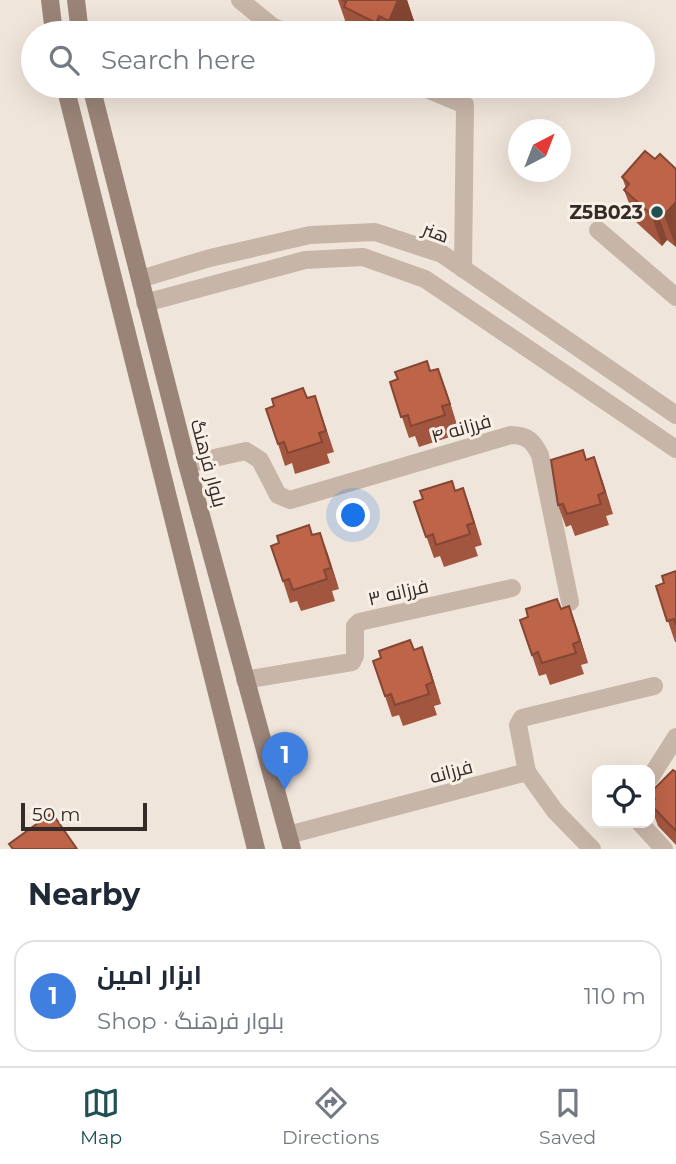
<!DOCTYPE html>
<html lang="en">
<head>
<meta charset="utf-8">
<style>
	:root { --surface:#fff; --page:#f2f2f3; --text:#1f2937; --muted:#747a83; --line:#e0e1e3; --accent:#1f5052 }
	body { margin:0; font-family:Montserrat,Cairo,sans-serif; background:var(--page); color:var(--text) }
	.controls { position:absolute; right:21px; bottom:21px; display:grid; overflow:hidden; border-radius:14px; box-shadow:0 7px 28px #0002 }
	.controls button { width:63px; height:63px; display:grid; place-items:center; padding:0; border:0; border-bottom:2px solid var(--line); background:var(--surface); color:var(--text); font:35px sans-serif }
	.compass { position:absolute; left:508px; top:119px; width:63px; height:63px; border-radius:50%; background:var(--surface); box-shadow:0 7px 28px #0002; rotate:42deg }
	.scale { position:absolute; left:21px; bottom:18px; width:126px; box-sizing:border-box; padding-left:7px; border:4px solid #342b27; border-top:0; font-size:19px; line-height:24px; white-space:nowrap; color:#342b27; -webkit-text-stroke:5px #f8efe6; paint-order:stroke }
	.you { position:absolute; left:354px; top:516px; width:24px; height:24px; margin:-18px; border:5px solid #fff; border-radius:50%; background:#1a73e8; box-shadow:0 0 0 10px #1a73e833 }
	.badge { display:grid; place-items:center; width:46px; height:46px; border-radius:50%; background:var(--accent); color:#fff; font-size:23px; font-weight:700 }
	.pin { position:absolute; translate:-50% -58px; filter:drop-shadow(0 2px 4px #0008) }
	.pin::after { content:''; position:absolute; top:37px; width:24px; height:21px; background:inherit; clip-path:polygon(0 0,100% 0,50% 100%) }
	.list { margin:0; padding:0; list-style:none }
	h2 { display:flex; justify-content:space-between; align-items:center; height:91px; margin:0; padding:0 28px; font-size:30px }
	h2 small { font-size:23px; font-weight:400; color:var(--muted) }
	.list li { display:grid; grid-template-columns:46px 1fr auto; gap:21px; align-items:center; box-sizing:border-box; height:112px; margin:0 14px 14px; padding:0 14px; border:2px solid var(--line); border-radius:21px }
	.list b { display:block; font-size:26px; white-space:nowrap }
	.list p { margin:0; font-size:23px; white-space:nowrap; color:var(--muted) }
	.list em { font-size:23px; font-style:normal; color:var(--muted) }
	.icon { flex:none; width:38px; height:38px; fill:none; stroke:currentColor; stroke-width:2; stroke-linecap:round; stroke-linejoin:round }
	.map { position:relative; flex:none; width:676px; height:849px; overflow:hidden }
	.search { position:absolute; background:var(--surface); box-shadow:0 7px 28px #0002; left:21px; right:21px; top:21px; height:77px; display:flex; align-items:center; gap:18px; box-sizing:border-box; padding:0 24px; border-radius:38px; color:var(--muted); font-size:26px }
	.sheet { height:217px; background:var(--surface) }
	nav { display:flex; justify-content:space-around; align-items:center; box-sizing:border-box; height:98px; border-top:2px solid var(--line); background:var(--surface); font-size:19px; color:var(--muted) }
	nav a { display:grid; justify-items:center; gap:4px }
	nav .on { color:var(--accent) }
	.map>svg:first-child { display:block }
</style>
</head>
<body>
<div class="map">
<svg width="676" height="849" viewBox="0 0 676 849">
	<rect width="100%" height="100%" fill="#f0e5da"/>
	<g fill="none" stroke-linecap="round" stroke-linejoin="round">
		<g stroke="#c7b5a7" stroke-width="18">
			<path d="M 240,0 L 273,27 L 289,33"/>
			<path d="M 419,86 L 465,105 L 463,269"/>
			<path d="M 598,230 L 676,297"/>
			<path d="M 187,464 L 246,451 L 260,460 L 278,495 L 290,500 L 511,435 C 527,435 533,441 540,455 L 570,602"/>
			<path d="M 245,680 L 352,662 L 355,656 L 355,626 L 359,622 L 512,588"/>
			<path d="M 527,772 L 518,725 L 522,718 L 654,686"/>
			<path d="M 650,778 L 676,737"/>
			<path d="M 640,823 L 664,849"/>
		</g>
		<g stroke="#c7b5a7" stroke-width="18">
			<path d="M 140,279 L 210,258 L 310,235 L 375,232 L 442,254 L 676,415"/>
			<path d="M 145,303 L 305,260 L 363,257 L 425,279 L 676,449"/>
			<path d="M 288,835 L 527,772 L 555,811 L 592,849"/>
		</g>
		<g stroke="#9a8478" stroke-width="18">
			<path d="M 50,0 L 54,33"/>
			<path d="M 76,0 L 80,33"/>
			<path d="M 65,86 L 256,849"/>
			<path d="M 91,86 L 187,464 L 292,849"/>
		</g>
	</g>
	<g fill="#a3563f">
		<path d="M 338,0 L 407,0 L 414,21 L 409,33 L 353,33 L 352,31 L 348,29 Z"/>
		<path d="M 655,159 L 676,169 L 676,247 L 667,240 L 662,246 L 636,222 L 624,190 L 626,188 L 622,177 Z"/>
		<path d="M 431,371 L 446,390 L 457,425 L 450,427 L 453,436 L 419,447 L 415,436 L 409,438 L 390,382 Z"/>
		<path d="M 315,396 L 334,452 L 327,454 L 330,463 L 295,474 L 292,463 L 285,466 L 278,444 L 307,398 Z"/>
		<path d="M 594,457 L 613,514 L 606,516 L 609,525 L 575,536 L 571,525 L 566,527 L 558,505 L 586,460 Z"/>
		<path d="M 463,488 L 482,545 L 475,547 L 478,556 L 444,567 L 440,556 L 434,558 L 414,502 Z"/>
		<path d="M 320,533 L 339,589 L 332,591 L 335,601 L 301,611 L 297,601 L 290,603 L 283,581 L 312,535 Z"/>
		<path d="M 676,571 L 676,642 L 675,642 L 656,586 L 664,583 Z"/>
		<path d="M 561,609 L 577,628 L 588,663 L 581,665 L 584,674 L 550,685 L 546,674 L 539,676 L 532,655 Z"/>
		<path d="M 414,650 L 430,669 L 441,704 L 434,706 L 437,715 L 403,726 L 399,715 L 392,717 L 385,696 Z"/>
		<path d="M 676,772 L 676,845 L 658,826 L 650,804 L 653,802 L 650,793 Z"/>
	</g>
	<g fill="#854633">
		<path d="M 398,0 L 407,0 L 414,21 L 409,33 L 394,33 L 389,21 Z"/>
		<path d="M 379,16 L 385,33 L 380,33 L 376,23 Z"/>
		<path d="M 676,202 L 676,247 L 664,215 Z"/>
		<path d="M 656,208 L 667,240 L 662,246 L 651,214 Z"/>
		<path d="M 438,369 L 446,390 L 457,425 L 450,404 Z"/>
		<path d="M 315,396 L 322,417 L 334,452 L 326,431 Z"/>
		<path d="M 594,457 L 602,479 L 613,514 L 605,492 Z"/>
		<path d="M 463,488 L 471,510 L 482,545 L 474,523 Z"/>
		<path d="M 320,533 L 328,554 L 339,589 L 331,568 Z"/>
		<path d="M 569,606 L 577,628 L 588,663 L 580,641 Z"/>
		<path d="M 422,647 L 430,669 L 441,704 L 433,682 Z"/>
	</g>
	<g fill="#be6449" stroke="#854633" stroke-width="2">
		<path d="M 343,0 L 398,0 L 389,21 L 379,16 L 376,23 L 344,7 L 346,2 Z"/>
		<path d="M 645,151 L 655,159 L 660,154 L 676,169 L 676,202 L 664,215 L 656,208 L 651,214 L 624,190 L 629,184 L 622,177 Z"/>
		<path d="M 427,361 L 430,371 L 438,369 L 450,404 L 442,406 L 445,415 L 411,426 L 408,415 L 401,417 L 390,382 L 398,379 L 395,372 Z"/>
		<path d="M 303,388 L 307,398 L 315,396 L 326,431 L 319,433 L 322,442 L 288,453 L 284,442 L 278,444 L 266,409 L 274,406 L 272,399 Z"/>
		<path d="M 583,450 L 586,460 L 594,457 L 605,492 L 598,495 L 601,504 L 567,514 L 563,504 L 558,505 L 551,460 Z"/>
		<path d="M 452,481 L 455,491 L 463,488 L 474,523 L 467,525 L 470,534 L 436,545 L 433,534 L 426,537 L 414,502 L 423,499 L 420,491 Z"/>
		<path d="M 309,525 L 312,535 L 320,533 L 331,568 L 324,570 L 327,579 L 293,590 L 289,579 L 283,581 L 271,546 L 279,543 L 277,536 Z"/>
		<path d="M 676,571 L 676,625 L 674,619 L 667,621 L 656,586 L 664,583 L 662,576 Z"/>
		<path d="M 557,599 L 561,609 L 569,606 L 580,641 L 573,644 L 576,653 L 542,663 L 538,652 L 532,655 L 520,620 L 528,617 L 526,609 Z"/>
		<path d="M 410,640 L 414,650 L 422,647 L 433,682 L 426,685 L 429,694 L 395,705 L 391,694 L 385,696 L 373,661 L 381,658 L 379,651 Z"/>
		<path d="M 673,770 L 676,772 L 676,831 L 650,804 L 655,799 L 650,793 Z"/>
		<path d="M 52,813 L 77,849 L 13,849 L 9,844 Z"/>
	</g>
	<circle fill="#1f5052" stroke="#f8efe6" stroke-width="2.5" cx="657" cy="212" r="7"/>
	<g text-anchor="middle" stroke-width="6" stroke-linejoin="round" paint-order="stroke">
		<g font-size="19" font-weight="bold" fill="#342b27" stroke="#f8efe6" text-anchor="end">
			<text x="643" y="219">Z5B023</text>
		</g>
		<g font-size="19" fill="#342b27" stroke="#f8efe6">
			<text transform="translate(436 232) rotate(21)" y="7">هنر</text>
			<text transform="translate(461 428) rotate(-16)" y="7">فرزانه ۴</text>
			<text transform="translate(209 463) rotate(75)" y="7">بلوار فرهنگ</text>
			<text transform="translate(398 592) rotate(-13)" y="7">فرزانه ۳</text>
			<text transform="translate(451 771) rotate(-15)" y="7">فرزانه</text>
		</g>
	</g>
</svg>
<div class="controls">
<button><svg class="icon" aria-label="locate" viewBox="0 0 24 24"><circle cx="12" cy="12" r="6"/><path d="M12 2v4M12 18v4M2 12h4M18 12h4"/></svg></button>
</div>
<svg class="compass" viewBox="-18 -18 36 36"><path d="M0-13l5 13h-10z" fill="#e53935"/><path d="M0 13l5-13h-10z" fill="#747a83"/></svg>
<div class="scale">50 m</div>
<div class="you"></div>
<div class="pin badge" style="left:285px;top:790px;background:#3f7fe0">1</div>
<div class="search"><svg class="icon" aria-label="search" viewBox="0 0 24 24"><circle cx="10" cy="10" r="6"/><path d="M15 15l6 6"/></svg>Search here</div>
</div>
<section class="sheet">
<h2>Nearby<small></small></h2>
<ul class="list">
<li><span class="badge" style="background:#3f7fe0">1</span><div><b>ابزار امین</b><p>Shop · بلوار فرهنگ</p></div><em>110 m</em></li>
</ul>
</section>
<nav>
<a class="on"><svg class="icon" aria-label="map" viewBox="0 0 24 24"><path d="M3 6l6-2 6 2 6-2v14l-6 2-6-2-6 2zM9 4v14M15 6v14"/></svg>Map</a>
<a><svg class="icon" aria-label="directions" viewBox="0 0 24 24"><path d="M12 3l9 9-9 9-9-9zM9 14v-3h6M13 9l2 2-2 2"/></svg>Directions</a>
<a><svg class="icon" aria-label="saved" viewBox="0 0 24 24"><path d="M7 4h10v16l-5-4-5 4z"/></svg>Saved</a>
</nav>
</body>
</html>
